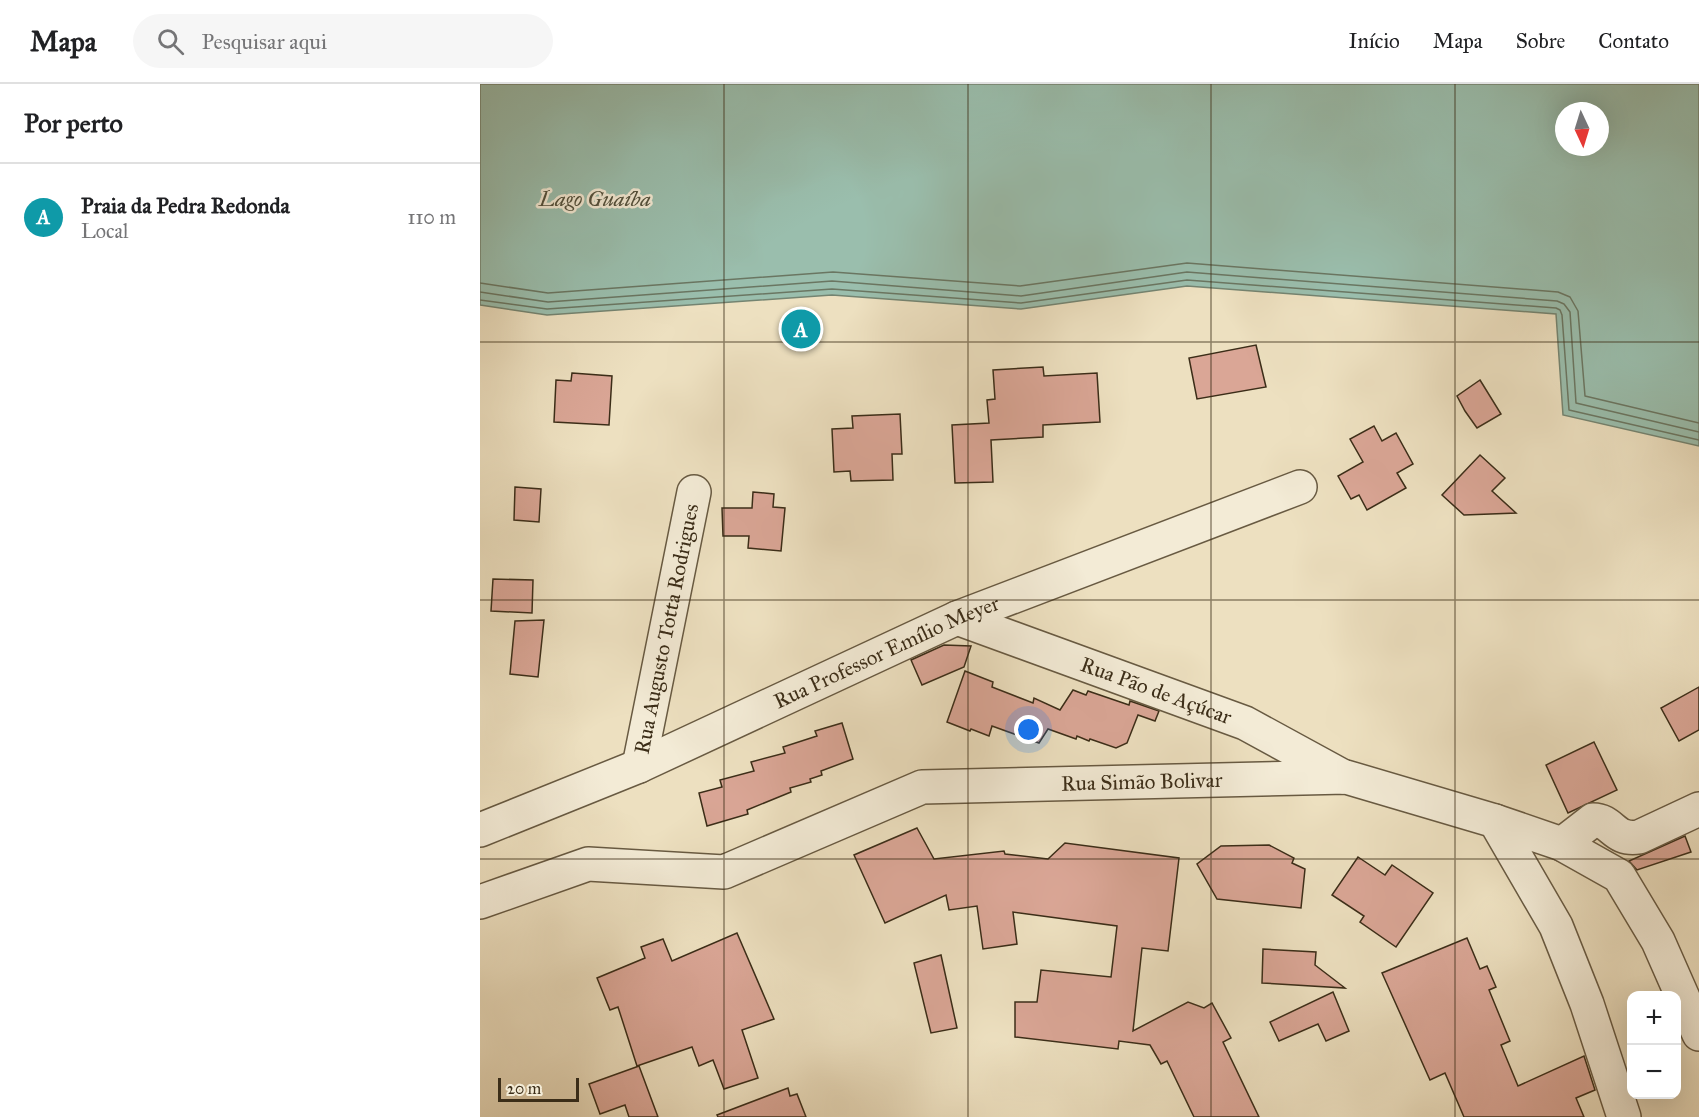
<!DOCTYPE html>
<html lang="pt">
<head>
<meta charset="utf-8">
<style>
	:root { --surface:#fff; --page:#f6f6f6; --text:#202124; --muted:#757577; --line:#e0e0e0; --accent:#8f2418 }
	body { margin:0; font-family:"IM FELL Great Primer",serif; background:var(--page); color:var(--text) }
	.controls { position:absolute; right:18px; bottom:18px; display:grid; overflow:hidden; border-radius:12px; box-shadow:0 6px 24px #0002 }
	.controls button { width:54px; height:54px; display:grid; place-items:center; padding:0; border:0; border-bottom:2px solid var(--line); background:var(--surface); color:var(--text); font:30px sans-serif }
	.compass { position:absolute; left:1075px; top:18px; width:54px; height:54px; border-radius:50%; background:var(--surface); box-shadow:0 6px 24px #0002; rotate:176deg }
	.scale { position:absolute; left:18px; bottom:15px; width:81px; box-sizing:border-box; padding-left:6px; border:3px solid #3b2d18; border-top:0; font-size:16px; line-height:21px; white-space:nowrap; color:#3b2d18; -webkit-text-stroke:4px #f3ebd6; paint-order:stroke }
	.you { position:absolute; left:549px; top:646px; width:21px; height:21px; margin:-15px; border:4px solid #fff; border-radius:50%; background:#1a73e8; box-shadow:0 0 0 9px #1a73e833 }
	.badge { display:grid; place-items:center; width:39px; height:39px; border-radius:50%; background:var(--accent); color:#fff; font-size:20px; font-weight:700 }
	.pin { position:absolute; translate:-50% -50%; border:3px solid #fff; box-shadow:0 2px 6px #0006 }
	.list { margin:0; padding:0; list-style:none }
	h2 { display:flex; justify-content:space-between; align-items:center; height:78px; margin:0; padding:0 24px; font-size:26px }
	h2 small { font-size:20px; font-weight:400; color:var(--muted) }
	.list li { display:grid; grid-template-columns:39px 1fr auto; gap:18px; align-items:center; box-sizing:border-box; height:108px; padding:0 24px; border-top:2px solid var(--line) }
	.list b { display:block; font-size:22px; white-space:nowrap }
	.list p { margin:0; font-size:20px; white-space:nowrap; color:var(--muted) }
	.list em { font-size:20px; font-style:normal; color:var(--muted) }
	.icon { flex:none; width:33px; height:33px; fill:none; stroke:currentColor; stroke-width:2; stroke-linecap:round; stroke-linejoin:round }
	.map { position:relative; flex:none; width:1219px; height:1033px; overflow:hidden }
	header { display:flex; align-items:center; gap:36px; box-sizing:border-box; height:84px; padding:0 30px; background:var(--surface); border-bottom:2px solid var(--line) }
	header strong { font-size:28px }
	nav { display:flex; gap:33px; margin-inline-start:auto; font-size:21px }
	.search { width:420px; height:54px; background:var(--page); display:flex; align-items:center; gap:15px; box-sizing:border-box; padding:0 21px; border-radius:33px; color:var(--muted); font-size:22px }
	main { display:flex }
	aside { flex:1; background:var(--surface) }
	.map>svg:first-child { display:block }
</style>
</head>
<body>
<header>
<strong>Mapa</strong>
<div class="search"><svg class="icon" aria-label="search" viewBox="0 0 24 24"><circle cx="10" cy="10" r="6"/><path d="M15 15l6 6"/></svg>Pesquisar aqui</div>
<nav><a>Início</a><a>Mapa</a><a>Sobre</a><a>Contato</a></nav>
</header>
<main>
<aside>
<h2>Por perto<small></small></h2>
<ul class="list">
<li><span class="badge" style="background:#0f9aa8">A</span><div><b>Praia da Pedra Redonda</b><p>Local</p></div><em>110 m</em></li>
</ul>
</aside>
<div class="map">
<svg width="1219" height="1033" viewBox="0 0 1219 1033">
	<rect width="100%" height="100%" fill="#ede0c0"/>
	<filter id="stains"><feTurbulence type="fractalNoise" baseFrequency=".00333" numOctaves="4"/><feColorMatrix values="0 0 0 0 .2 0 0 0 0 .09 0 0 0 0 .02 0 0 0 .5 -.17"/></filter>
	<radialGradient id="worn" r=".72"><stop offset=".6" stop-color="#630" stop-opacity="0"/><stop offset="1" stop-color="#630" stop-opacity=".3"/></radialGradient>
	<path fill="#9abead" stroke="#748471" stroke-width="1.5" fill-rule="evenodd" d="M 0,0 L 1219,0 L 1219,362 L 1083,331 L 1076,230 L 707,202 L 541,225 L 352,211 L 67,231 L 0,221 ZM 1084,27 L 1120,27 L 1120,63 L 1084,63 Z"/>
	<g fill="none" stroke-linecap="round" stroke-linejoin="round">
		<g stroke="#6a7662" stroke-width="1.5">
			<path d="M 0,199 L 68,209 L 353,188 L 540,202 L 707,179 L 1078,208 L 1090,213 L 1098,227 L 1105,312 L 1219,339"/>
			<path d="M 0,208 L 68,218 L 352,197 L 541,212 L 707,188 L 1077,217 L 1084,220 L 1090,228 L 1096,319 L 1219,348"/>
			<path d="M 0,216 L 67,225 L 352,205 L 541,219 L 707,196 L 1076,224 L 1080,226 L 1082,231 L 1089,326 L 1219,356"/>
		</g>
	</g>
	<g fill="#daa696" stroke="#3b2d18" stroke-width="1.5">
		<path d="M 776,261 L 786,303 L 717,315 L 709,274 Z"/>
		<path d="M 563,283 L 564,292 L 617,289 L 620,338 L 563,341 L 563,353 L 511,356 L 513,398 L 475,399 L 472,341 L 509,339 L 507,316 L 515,315 L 513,286 Z"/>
		<path d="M 92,289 L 132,292 L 129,341 L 74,338 L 76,296 L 91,297 Z"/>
		<path d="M 1000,296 L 1021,330 L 997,344 L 985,327 L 977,312 Z"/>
		<path d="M 420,330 L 422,370 L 412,370 L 413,396 L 371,397 L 370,387 L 354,388 L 352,345 L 373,344 L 372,332 Z"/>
		<path d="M 894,342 L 902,357 L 916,349 L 933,380 L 917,389 L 926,404 L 887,426 L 879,411 L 871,415 L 858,392 L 883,378 L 870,355 Z"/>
		<path d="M 1000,371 L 1025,394 L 1012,407 L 1036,429 L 984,431 L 962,411 Z"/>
		<path d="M 35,403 L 61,405 L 59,438 L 34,436 Z"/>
		<path d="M 273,408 L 294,410 L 293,423 L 305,424 L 301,467 L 268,464 L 269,452 L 243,452 L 242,424 L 272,424 Z"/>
		<path d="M 13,495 L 53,496 L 52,529 L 11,527 Z"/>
		<path d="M 64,536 L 58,593 L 30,590 L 35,537 Z"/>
		<path d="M 464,561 L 491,562 L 484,583 L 442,601 L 431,576 Z"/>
		<path d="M 485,587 L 513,598 L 512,603 L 553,619 L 554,614 L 580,626 L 593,606 L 606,611 L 608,607 L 649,621 L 650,617 L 679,627 L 675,637 L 658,631 L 647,659 L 636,664 L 610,655 L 609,657 L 597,652 L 596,655 L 568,645 L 559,659 L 512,642 L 509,652 L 491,645 L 490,647 L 467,638 Z"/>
		<path d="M 1219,603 L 1219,646 L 1199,657 L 1181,624 Z"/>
		<path d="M 362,639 L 373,675 L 341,687 L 342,691 L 330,695 L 331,698 L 310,704 L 311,708 L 267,726 L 268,730 L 227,742 L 219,709 L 242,703 L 240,696 L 274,687 L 271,678 L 305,669 L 303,663 L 337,652 L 335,647 Z"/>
		<path d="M 1114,658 L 1137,706 L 1088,729 L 1066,681 Z"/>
		<path d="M 437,744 L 454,775 L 524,767 L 525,770 L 568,775 L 585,759 L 699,774 L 688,867 L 662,864 L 653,947 L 708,918 L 724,924 L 732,919 L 751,954 L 743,958 L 779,1033 L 714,1033 L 687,977 L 681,980 L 670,961 L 639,957 L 638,965 L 535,953 L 535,918 L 557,918 L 561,886 L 631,893 L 637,842 L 533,828 L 537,860 L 503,865 L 497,822 L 469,826 L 466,811 L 405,839 L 374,771 Z"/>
		<path d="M 1205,752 L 1211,768 L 1157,786 L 1149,777 Z"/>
		<path d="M 789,761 L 814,774 L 812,779 L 825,785 L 821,824 L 737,815 L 717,780 L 741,762 Z"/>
		<path d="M 878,773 L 905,791 L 912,781 L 953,809 L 916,863 L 880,838 L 884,832 L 852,811 Z"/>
		<path d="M 257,849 L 294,935 L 262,946 L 278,994 L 244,1005 L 233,976 L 219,982 L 212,963 L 157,982 L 138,923 L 130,926 L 117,894 L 165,874 L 161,863 L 183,855 L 192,877 Z"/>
		<path d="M 987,854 L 1000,885 L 1007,882 L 1016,903 L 1009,906 L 1030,957 L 1021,961 L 1038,1002 L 1104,972 L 1115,1006 L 1096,1014 L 1104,1033 L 984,1033 L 965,989 L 950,996 L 902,889 Z"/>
		<path d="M 783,865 L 836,868 L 835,881 L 865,904 L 782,899 Z"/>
		<path d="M 461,871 L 477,944 L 451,949 L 434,879 Z"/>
		<path d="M 853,908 L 869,947 L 846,957 L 838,940 L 799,957 L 790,938 Z"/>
		<path d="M 159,982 L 178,1033 L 149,1033 L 145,1021 L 120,1030 L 109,1000 Z"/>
		<path d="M 308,1004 L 310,1012 L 317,1010 L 326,1033 L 238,1033 L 237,1031 Z"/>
	</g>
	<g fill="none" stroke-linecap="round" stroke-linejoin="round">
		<g stroke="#685a42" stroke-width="36">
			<g id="minor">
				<path id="s1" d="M 477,534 L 765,639 L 864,693"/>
				<path id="s2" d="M 159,682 L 214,408"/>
				<path d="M 1015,737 L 1082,760 L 1139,792 L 1178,857 L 1219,950"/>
				<path id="s3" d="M 0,746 L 159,682 L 477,534 L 820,403"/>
				<path d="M 1082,760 L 1113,736 C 1133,736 1133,757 1159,753 L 1219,725"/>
				<path id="s4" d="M 0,818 L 108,780 L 244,788 L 442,703 L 866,693 L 1015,737 L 1076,842 L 1107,920 L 1144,1033"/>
			</g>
		</g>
		<use href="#minor" stroke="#f3ebd6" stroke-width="33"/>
	</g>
	<path fill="none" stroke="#3b2d18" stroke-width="1.5" stroke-opacity="0.55" d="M 244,0 L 244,1033M 488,0 L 488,1033M 731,0 L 731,1033M 975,0 L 975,1033M 0,258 L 1219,258M 0,516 L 1219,516M 0,775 L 1219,775"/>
	<g text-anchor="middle" stroke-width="5" stroke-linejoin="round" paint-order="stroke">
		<g font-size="21" fill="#3b2d18" stroke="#f3ebd6">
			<text dy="7" stroke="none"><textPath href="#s2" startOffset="140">Rua Augusto Totta Rodrigues</textPath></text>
			<text dy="7" stroke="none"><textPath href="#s3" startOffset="444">Rua Professor Emílio Meyer</textPath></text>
			<text dy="7" stroke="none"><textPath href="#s1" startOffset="212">Rua Pão de Açúcar</textPath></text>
			<text dy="7" stroke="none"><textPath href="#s4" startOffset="686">Rua Simão Bolivar</textPath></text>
		</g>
		<g font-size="22" font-style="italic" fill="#53513d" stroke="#f3ebd6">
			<text x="115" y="122">Lago Guaíba</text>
		</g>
	</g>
	<rect width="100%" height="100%" filter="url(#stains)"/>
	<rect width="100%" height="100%" fill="url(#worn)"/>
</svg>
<div class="controls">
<button>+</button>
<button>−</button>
</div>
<svg class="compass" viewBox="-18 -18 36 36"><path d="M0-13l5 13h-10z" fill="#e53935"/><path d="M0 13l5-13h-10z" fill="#757577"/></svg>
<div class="scale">20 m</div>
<div class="you"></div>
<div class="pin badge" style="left:321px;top:245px;background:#0f9aa8">A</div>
</div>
</main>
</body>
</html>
